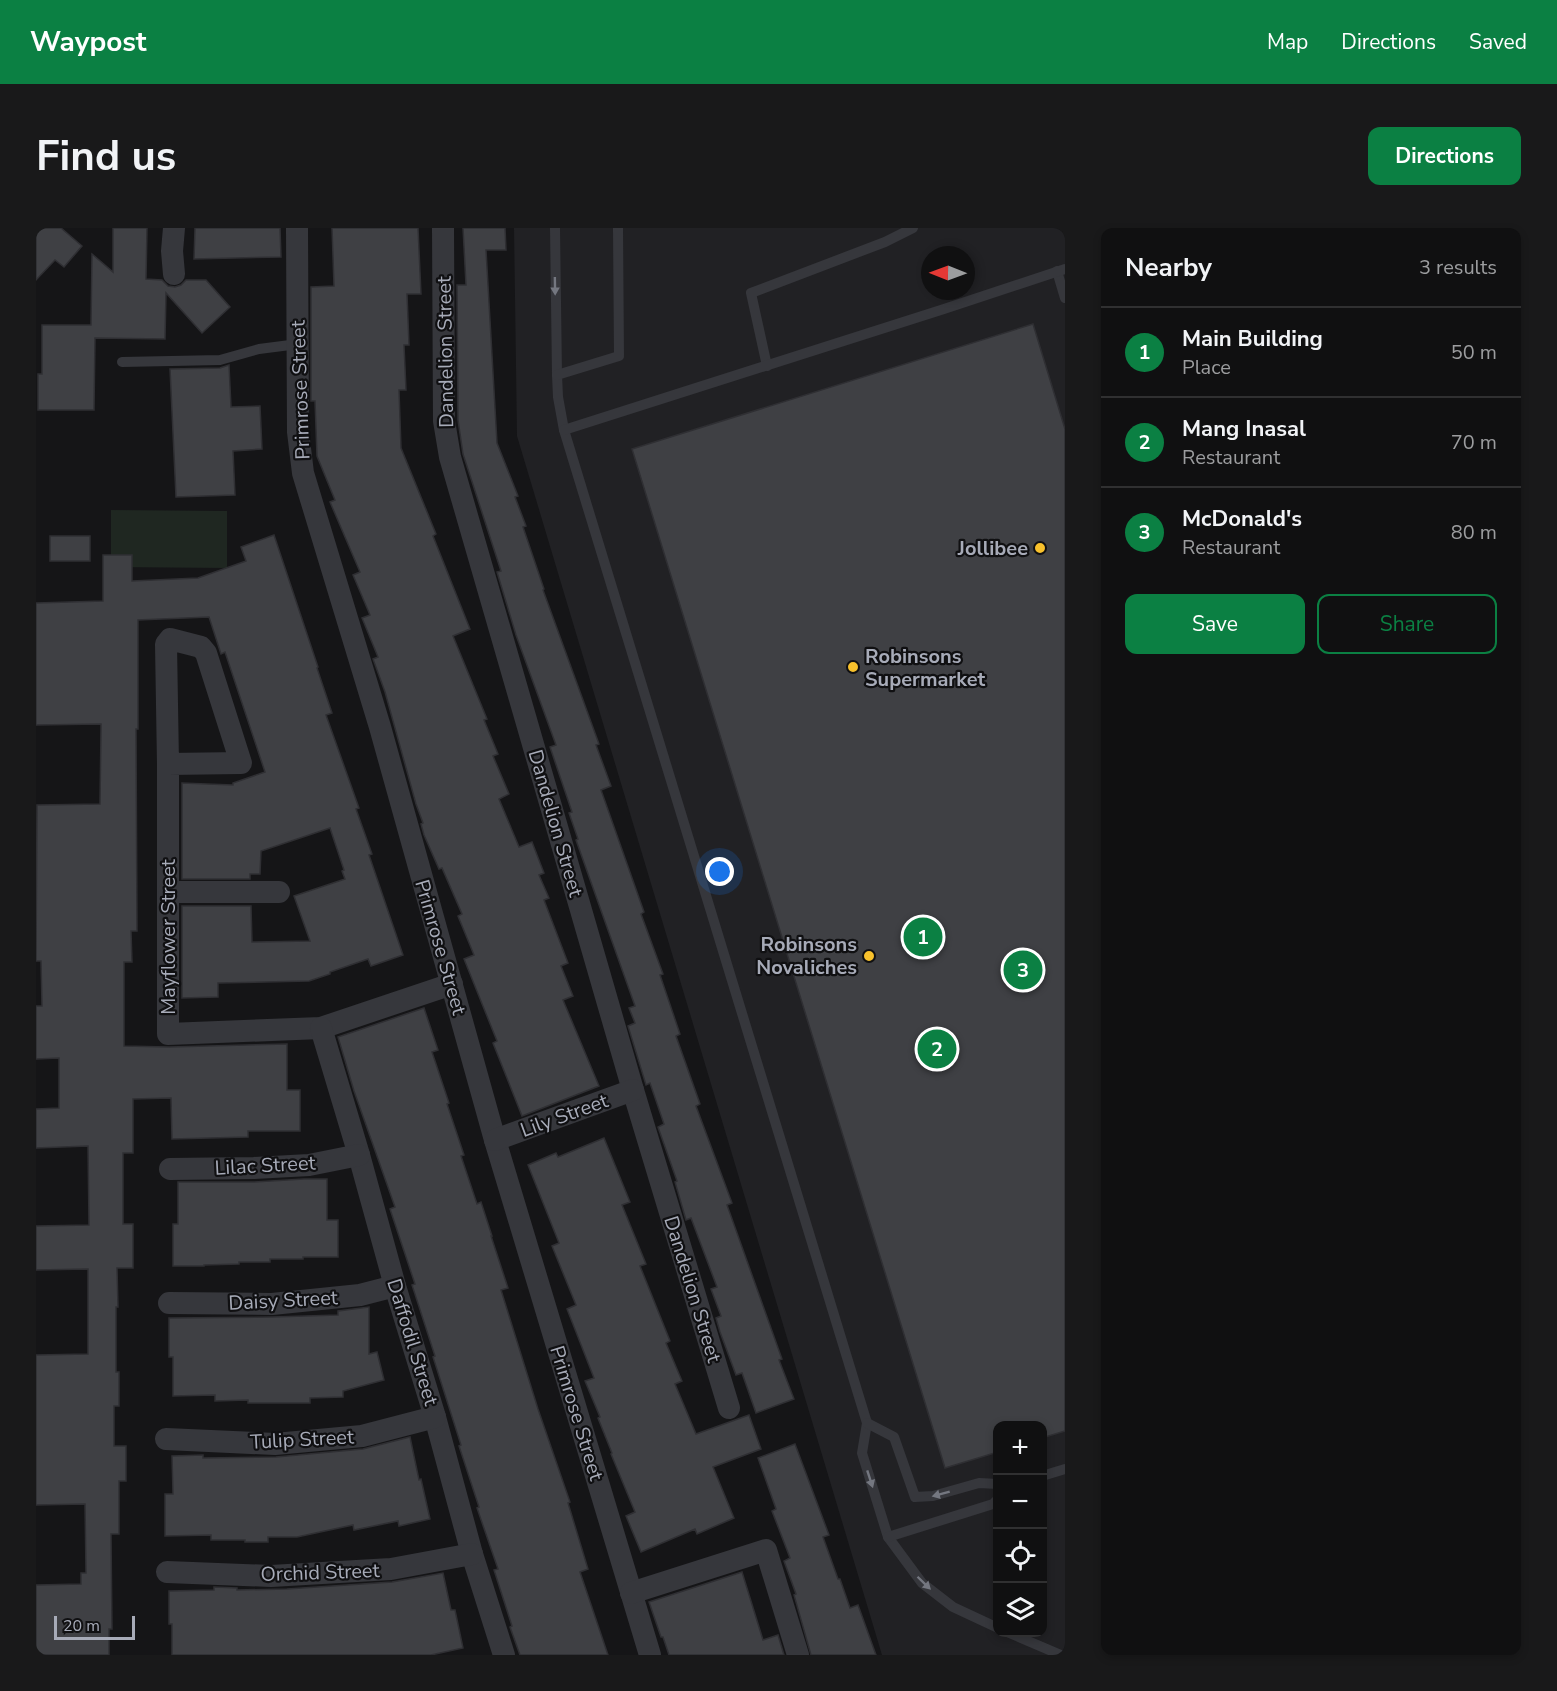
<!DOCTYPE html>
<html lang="en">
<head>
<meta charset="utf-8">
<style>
	:root { --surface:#101011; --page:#19191a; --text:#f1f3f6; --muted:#9c9d9f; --line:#303031; --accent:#0b8043 }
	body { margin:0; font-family:"Nunito Sans",sans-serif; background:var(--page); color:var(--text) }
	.controls { position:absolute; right:18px; bottom:18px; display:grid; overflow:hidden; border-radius:12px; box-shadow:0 3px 9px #0003 }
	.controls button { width:54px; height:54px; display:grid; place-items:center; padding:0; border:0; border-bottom:2px solid var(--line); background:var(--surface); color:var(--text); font:30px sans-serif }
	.compass { position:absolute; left:885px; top:18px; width:54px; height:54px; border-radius:50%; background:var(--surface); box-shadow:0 3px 9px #0003; rotate:271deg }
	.scale { position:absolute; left:18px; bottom:15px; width:81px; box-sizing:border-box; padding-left:6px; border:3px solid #a7abb8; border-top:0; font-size:16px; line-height:21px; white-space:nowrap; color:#a7abb8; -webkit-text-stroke:4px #101012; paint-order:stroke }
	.you { position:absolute; left:684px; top:644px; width:21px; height:21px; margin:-15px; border:4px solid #fff; border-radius:50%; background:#1a73e8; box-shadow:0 0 0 9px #1a73e833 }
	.badge { display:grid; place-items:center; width:39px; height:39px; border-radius:50%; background:var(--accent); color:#fff; font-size:20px; font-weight:700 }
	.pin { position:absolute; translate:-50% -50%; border:3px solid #fff; box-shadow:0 2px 6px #0006 }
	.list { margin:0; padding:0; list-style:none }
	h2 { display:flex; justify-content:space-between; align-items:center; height:78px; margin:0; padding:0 24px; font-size:26px }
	h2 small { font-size:20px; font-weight:400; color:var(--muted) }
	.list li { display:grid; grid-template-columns:39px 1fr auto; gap:18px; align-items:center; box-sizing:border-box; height:90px; padding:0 24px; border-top:2px solid var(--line) }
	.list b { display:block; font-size:22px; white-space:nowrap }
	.list p { margin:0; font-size:20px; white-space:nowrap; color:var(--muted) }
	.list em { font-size:20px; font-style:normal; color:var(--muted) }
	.actions { display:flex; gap:12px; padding:18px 24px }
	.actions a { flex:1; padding:14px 0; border:2px solid var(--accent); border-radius:12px; text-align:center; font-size:21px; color:var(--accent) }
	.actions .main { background:var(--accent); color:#fff }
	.icon { flex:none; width:33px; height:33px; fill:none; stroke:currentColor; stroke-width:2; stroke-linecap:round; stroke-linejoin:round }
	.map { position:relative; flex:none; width:1029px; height:1427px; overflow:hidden; border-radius:12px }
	header { display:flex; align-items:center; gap:36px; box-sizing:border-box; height:84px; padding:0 30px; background:var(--accent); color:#fff }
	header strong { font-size:28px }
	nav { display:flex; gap:33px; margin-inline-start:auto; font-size:21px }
	.intro { display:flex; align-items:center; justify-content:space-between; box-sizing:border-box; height:144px; padding:0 36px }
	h1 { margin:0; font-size:42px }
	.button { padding:15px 27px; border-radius:12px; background:var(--accent); color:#fff; font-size:21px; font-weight:700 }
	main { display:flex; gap:36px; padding:0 36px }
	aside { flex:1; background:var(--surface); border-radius:12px; box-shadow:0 3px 9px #0003 }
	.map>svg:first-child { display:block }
</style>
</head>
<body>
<header>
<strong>Waypost</strong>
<nav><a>Map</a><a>Directions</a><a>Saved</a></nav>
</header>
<div class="intro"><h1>Find us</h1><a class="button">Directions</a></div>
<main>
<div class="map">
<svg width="1029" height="1427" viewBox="0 0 1029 1427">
	<rect width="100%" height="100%" fill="#151517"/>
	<path fill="#212124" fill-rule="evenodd" d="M 478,0 L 1029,0 L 1029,1427 L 846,1427 L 481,208 ZM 894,27 L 930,27 L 930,63 L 894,63 ZM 962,1198 L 1006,1198 L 1006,1404 L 962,1404 Z"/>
	<path fill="#1f2721" d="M 75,282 L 191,283 L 191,340 L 75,339 Z"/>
	<g fill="#3f4044" stroke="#2f2f33" stroke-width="1.5">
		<path d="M 0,0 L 25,0 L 46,18 L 28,39 L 19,32 L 0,52 Z"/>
		<path d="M 77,0 L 111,0 L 110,51 L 126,52 L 132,58 L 139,59 L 145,57 L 150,52 L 170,52 L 194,79 L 166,105 L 130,65 L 129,111 L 59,110 L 58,182 L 2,182 L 2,146 L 6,146 L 6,97 L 55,97 L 56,26 L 77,44 Z"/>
		<path d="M 159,0 L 244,0 L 245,29 L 158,31 Z"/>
		<path d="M 296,0 L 382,0 L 385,66 L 371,66 L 373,117 L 368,117 L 370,162 L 363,162 L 365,220 L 400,306 L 397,308 L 434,401 L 417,408 L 451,491 L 448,492 L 462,526 L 457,528 L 473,566 L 463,571 L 483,619 L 496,614 L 508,645 L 503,647 L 513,670 L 508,672 L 532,735 L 525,738 L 537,768 L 527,772 L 563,858 L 486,888 L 457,815 L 461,813 L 428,731 L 438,727 L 422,688 L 426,686 L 406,640 L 403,641 L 388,607 L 385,596 L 387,595 L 380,576 L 349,464 L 337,431 L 342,429 L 326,390 L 334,387 L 317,347 L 324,344 L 294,274 L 299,272 L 281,228 L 279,173 L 275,173 L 275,59 L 298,58 Z"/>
		<path d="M 427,0 L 469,0 L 470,22 L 450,22 L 461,215 L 482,268 L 479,269 L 490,298 L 487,299 L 508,361 L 507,362 L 563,516 L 560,517 L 575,558 L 565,562 L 608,684 L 605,686 L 627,746 L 624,747 L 644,806 L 640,808 L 664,876 L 660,878 L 696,975 L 691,977 L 746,1131 L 743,1132 L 758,1171 L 720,1185 L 706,1145 L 700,1147 L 684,1104 L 680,1090 L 685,1088 L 675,1061 L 681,1059 L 655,990 L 650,992 L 639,954 L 641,953 L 622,899 L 628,896 L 614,855 L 610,857 L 592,798 L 599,795 L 593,780 L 599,778 L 540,612 L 542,611 L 533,585 L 536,584 L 514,519 L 520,517 L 480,407 L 461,344 L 465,343 L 427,226 L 422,192 L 421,57 L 430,57 Z"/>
		<path d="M 997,96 L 1029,201 L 1029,1203 L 1006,1210 L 1006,1197 L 962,1197 L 962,1224 L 909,1240 L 596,221 Z"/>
		<path d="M 193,137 L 195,179 L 224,178 L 226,221 L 197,223 L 199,267 L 140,269 L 134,141 L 184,140 Z"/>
		<path d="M 238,307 L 282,439 L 281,440 L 296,485 L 290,487 L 323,580 L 320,581 L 336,626 L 333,627 L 367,727 L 335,738 L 332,731 L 294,744 L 294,746 L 273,753 L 182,755 L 182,769 L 146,770 L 146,678 L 215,678 L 216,714 L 274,713 L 258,668 L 309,651 L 306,643 L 308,642 L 294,600 L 225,623 L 224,646 L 214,646 L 214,651 L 146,651 L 146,555 L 197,557 L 197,555 L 229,544 L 189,424 L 185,426 L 173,389 L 102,392 L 102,501 L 100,501 L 101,703 L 95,703 L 96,734 L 88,734 L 88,818 L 133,819 L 251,816 L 251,862 L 264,862 L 264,903 L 212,903 L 212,909 L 136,911 L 135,870 L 97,871 L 97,925 L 87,925 L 87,996 L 97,996 L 97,1040 L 81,1040 L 82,1079 L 80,1079 L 80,1144 L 83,1144 L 83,1178 L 78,1178 L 78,1218 L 90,1218 L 90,1253 L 83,1253 L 83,1306 L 75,1306 L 76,1401 L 73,1401 L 73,1427 L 0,1427 L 0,1357 L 45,1356 L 45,1345 L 50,1345 L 49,1276 L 0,1277 L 0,1127 L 52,1126 L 52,1041 L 0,1042 L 0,998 L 53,997 L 52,918 L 0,920 L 0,881 L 23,880 L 23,830 L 0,831 L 0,778 L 6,778 L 5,733 L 0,733 L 1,577 L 64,576 L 65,501 L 65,496 L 0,497 L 0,375 L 67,373 L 67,327 L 96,327 L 96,353 L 162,350 L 210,333 L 205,319 Z"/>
		<rect x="14" y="308" width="40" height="25"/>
		<path d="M 388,780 L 402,822 L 396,824 L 413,875 L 411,876 L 428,927 L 425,928 L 441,976 L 445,974 L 456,1008 L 455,1008 L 472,1060 L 465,1062 L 502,1181 L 534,1274 L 532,1275 L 552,1341 L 544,1344 L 572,1427 L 484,1427 L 474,1399 L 476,1398 L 458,1342 L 462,1341 L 441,1280 L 443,1279 L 423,1218 L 425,1217 L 397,1129 L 399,1128 L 376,1057 L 379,1056 L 354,981 L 359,979 L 318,863 L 302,809 Z"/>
		<path d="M 568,910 L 594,974 L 586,977 L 610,1036 L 604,1038 L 634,1113 L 630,1115 L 646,1153 L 639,1156 L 660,1206 L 713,1187 L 725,1221 L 677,1239 L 698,1290 L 661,1306 L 659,1301 L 605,1324 L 590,1288 L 599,1284 L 575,1226 L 576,1225 L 562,1190 L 564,1189 L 549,1153 L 558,1150 L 531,1081 L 540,1077 L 516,1018 L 523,1015 L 492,937 L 520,925 L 522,929 Z"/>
		<path d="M 268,951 L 291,951 L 291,992 L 302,992 L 302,1029 L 267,1029 L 267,1031 L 234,1031 L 234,1034 L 203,1034 L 203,1036 L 168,1037 L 168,1038 L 137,1038 L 137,996 L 142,996 L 142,954 L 218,954 Z"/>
		<path d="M 333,1079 L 333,1126 L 341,1124 L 348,1152 L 307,1163 L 307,1169 L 274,1170 L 274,1175 L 212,1175 L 212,1172 L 179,1173 L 179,1167 L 137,1168 L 137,1129 L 133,1129 L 133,1090 L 236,1089 L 302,1087 L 302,1083 Z"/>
		<path d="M 374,1209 L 383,1252 L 385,1251 L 394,1291 L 363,1298 L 362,1293 L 318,1302 L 317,1297 L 261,1309 L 232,1309 L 232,1314 L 209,1314 L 209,1312 L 175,1312 L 175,1307 L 129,1308 L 129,1266 L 137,1266 L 136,1228 L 167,1227 L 167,1230 L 240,1229 L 327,1221 Z"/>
		<path d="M 759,1216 L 793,1307 L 787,1309 L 802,1351 L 804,1351 L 814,1380 L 822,1377 L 840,1427 L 775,1427 L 758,1367 L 760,1366 L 748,1333 L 754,1330 L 736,1283 L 740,1281 L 722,1230 Z"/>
		<path d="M 706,1344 L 727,1412 L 742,1407 L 748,1427 L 633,1427 L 627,1409 L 625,1409 L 613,1374 Z"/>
		<path d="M 407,1345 L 415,1382 L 419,1382 L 427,1420 L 395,1427 L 136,1427 L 136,1396 L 133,1396 L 133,1363 L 178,1362 L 178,1359 L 201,1360 L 201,1362 L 251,1361 L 356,1354 Z"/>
	</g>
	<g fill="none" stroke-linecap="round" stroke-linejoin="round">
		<g stroke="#36373c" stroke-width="10">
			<path d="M 519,0 L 521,147 L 522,169 L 528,202 L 831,1195 L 826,1225 L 852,1309 L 886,1355 L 917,1379 L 962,1400"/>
			<path d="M 1021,43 L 1029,70"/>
			<path d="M 86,134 L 184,132 L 223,121 L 262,116"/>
			<path d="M 731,138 L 715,65 L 849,14 L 877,0"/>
			<path d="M 521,147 L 583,128 L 582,0"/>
			<path d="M 528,202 L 908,81 L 1029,41"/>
			<path d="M 831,1195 L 858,1209 L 879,1269 L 897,1268 L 943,1255 L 962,1256"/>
			<path d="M 1006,1248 L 1029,1241"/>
			<path d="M 852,1309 L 957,1276 L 962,1271"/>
			<path d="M 971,1404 L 1025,1427"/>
		</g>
		<g stroke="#36373c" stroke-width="22">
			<path d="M 138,0 L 136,23 L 138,46"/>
			<path d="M 261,0 L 262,204 L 267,245 L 344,499 L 459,912 L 614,1427"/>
			<path d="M 407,0 L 408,193 L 414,229 L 597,862 L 693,1180"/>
			<path d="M 132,536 L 205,535 L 170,425 L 165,419 L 134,411 L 130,416 L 132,536 L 132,806 L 285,800 L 416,756"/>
			<path d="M 133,664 L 243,664"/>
			<path d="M 285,800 L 323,927 L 359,1058 L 399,1189 L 436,1326 L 468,1427"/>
			<path d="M 459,912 L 597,862"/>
			<path d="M 134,941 L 218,940 L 273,937 L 323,927"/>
			<path d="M 133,1075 L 236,1076 L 324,1067 L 359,1058"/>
			<path d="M 130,1211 L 239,1216 L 326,1208 L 399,1189"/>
			<path d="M 131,1344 L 235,1348 L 355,1341 L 436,1326"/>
			<path d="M 595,1365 L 730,1322 L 762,1427"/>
		</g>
	</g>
	<defs><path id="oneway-solid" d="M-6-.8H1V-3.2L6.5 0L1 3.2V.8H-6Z" transform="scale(1.5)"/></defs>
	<g fill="#747780">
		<use href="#oneway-solid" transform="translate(519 58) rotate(89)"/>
		<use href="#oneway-solid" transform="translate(834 1251) rotate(72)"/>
		<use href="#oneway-solid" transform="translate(905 1266) rotate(165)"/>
		<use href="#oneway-solid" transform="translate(888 1355) rotate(44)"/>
	</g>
	<g fill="#f8c12c" stroke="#101012" stroke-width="2">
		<circle cx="1004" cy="320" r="6"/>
		<circle cx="817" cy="439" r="6"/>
		<circle cx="833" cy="728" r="6"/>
	</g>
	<g text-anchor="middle" stroke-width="4.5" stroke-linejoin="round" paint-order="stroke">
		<g font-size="20" fill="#a7abb8" stroke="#101012">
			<text transform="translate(409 124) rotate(-91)" y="7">Dandelion Street</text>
			<text transform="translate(264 162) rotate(-92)" y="7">Primrose Street</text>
			<text transform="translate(520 595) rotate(74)" y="7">Dandelion Street</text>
			<text transform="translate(132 709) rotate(-90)" y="7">Mayflower Street</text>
			<text transform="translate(405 719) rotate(74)" y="7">Primrose Street</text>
			<text transform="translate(528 887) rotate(-20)" y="7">Lily Street</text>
			<text transform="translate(229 937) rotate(-3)" y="7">Lilac Street</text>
			<text transform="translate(657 1061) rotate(73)" y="7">Dandelion Street</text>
			<text transform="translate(247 1072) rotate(-3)" y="7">Daisy Street</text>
			<text transform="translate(377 1114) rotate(73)" y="7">Daffodil Street</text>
			<text transform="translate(541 1185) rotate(73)" y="7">Primrose Street</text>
			<text transform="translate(266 1211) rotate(-3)" y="7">Tulip Street</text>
			<text transform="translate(284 1344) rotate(-2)" y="7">Orchid Street</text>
		</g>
		<g font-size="20" font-weight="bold" fill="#a7abb8" stroke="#101012" text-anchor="end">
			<text x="992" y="327">Jollibee</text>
			<text x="829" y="435" text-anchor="start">Robinsons<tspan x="829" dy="23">Supermarket</tspan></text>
			<text x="821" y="723">Robinsons<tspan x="821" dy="23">Novaliches</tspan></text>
		</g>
	</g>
</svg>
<div class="controls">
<button>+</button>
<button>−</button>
<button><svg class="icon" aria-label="locate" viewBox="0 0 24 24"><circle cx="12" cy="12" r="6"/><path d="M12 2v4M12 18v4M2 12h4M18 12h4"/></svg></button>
<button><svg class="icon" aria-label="layers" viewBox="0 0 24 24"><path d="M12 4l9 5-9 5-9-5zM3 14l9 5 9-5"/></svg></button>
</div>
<svg class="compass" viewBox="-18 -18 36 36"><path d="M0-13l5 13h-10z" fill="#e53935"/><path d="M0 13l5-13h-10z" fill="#9c9d9f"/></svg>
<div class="scale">20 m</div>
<div class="you"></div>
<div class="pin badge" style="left:887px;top:709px">1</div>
<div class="pin badge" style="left:901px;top:821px">2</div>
<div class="pin badge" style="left:987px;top:742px">3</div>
</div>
<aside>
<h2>Nearby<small>3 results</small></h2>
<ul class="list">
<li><span class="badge">1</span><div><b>Main Building</b><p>Place</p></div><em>50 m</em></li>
<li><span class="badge">2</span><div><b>Mang Inasal</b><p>Restaurant</p></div><em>70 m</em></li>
<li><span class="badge">3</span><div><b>McDonald's</b><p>Restaurant</p></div><em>80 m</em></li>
</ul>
<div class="actions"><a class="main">Save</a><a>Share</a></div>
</aside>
</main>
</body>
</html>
